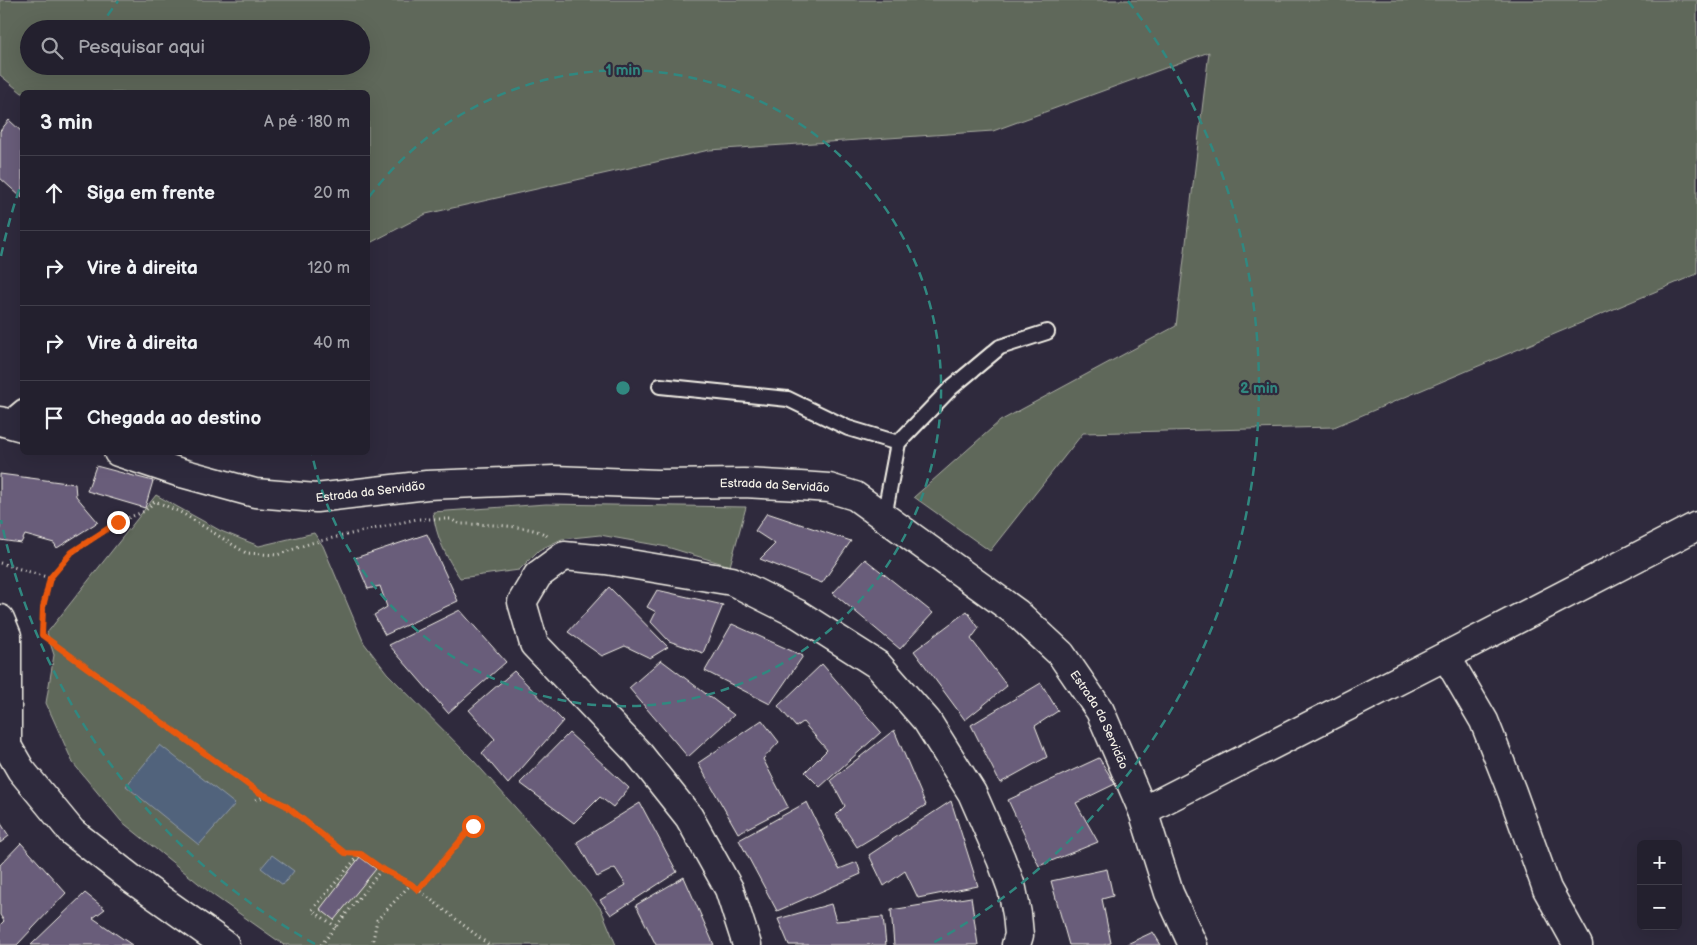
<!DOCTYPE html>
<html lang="pt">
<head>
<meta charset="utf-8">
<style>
	:root { --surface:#23202e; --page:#2b2836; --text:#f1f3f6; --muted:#a3a3aa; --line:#403e4a }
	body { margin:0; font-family:"Balsamiq Sans",sans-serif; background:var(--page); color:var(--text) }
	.controls { position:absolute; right:15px; bottom:15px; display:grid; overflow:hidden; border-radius:8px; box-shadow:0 5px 20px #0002 }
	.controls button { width:45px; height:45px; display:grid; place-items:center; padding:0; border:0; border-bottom:1px solid var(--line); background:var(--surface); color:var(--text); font:25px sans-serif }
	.stop { position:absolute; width:15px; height:15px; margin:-11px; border:4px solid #ea580c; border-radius:50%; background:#fff }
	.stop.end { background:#ea580c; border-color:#fff; box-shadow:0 1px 5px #0008 }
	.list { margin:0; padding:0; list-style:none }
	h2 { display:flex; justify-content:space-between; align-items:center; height:65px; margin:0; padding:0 20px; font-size:21px }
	h2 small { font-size:16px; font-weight:400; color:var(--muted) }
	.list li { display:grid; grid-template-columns:32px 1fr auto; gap:15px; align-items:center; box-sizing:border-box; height:75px; padding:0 20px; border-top:1px solid var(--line) }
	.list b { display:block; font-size:19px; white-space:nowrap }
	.list em { font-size:16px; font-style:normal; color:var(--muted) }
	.icon { flex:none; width:28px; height:28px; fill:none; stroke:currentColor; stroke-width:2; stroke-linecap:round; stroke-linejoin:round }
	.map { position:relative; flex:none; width:1697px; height:945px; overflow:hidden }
	.search { position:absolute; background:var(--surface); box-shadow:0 5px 20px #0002; left:20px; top:20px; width:350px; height:55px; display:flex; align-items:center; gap:12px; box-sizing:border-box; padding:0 18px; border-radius:28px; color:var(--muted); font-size:19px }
	.panel { position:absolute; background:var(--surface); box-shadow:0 5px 20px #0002; left:20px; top:90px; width:350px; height:365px; border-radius:8px }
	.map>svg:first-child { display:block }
</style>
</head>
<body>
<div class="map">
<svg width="1697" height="945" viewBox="0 0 1697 945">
	<rect width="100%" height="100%" fill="#2f2a3d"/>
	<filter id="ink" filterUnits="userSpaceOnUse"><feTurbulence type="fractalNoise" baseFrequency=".02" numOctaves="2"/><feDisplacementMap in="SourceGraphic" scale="10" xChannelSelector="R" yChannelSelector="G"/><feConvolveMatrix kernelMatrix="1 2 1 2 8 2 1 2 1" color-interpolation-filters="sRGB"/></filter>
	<g filter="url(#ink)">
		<g fill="#5e675a" stroke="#a9aca1" fill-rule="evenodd">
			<path d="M 0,0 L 1697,0 L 1697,274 L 1334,427 L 1083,433 L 990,551 L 914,497 L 1000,421 L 1176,326 L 1209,52 L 993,131 L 709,150 L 426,214 L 368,244 L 368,92 L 22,93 L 0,75 ZM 29,29 L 361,29 L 361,66 L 29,66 Z"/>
			<path d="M 156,495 L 221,531 L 259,546 L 314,533 L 323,546 L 364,643 L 387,673 L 474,761 L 564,862 L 601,909 L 616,945 L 284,945 L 213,895 L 121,821 L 73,763 L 46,703 L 54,655 L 47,633 Z"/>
			<path d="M 546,504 L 746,507 L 730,566 L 667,547 L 600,535 L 562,539 L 539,550 L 519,570 L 460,578 C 446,557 436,537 433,512 Z"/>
		</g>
		<g fill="#51637b" stroke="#929ca7">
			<path d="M 160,745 L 235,804 L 199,845 L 126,786 Z"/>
			<path d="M 272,855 L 294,871 L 283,885 L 261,868 Z"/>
		</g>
		<g fill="#695d7a" stroke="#f4f1e8">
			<path d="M 9,120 L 22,132 L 22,198 L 0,178 L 0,131 Z"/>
			<path d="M 96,466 L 153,481 L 145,508 L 87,491 Z"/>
			<path d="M 0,474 L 75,484 L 76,496 L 98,522 L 57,548 L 54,543 L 25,535 L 21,543 L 0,540 Z"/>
			<path d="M 767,513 L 851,541 L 822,583 L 760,559 L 775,544 L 755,531 Z"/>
			<path d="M 427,534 L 458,601 L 385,635 L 374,615 L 387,607 L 380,586 L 368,589 L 355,558 Z"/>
			<path d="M 865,559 L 933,613 L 900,649 L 833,593 Z"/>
			<path d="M 609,587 L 668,647 L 650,658 L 625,646 L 602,656 L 568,632 Z"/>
			<path d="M 657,590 L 723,605 L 703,653 L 669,641 L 651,622 L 656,612 L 647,607 Z"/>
			<path d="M 460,610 L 506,662 L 448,713 L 389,645 Z"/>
			<path d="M 967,611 L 979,628 L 971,639 L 1007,686 L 965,720 L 914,651 Z"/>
			<path d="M 732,624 L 803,656 L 770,704 L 705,671 Z"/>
			<path d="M 661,660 L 734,715 L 688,757 L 629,688 Z"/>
			<path d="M 822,664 L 881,732 L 820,787 L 805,772 L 827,750 L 803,722 L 796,727 L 778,706 Z"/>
			<path d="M 514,671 L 563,721 L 508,784 L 482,753 L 495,739 L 469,710 Z"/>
			<path d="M 1041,683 L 1058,711 L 1035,726 L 1047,757 L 1000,783 L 971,725 Z"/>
			<path d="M 762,720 L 779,742 L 763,759 L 788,807 L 738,833 L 698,763 Z"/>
			<path d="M 894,730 L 926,805 L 857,847 L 836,815 L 845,806 L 831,780 Z"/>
			<path d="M 569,733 L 629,788 L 613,807 L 600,797 L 574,823 L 520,783 Z"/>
			<path d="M 1099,758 L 1115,784 L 1076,803 L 1098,842 L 1039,866 L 1008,800 Z"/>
			<path d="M 951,801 L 978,886 L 918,898 L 905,871 L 884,886 L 869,855 Z"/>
			<path d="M 807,802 L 839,869 L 857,862 L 861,874 L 777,911 L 739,840 Z"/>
			<path d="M 640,803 L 677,872 L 611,915 L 600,900 L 626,885 L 615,868 L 597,877 L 577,842 Z"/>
			<path d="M 0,822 L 9,836 L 0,843 Z"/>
			<path d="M 21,843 L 66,893 L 17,945 L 0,945 L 0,925 L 4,921 L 0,915 L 0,865 Z"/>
			<path d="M 360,857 L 376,869 L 334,920 L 320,909 Z"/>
			<path d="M 1107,869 L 1113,896 L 1102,899 L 1111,943 L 1103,945 L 1069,945 L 1051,881 Z"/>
			<path d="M 684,877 L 714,945 L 656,945 L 636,905 Z"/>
			<path d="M 85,893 L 105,909 L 93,918 L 132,945 L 31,945 Z"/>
			<path d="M 971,897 L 978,945 L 894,945 L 891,910 Z"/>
			<path d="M 831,904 L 836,921 L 883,917 L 886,945 L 789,945 L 778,919 Z"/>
			<path d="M 1153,932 L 1161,945 L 1125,945 Z"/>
		</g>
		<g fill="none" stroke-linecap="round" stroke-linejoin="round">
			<g stroke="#f4f1e8" stroke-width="18">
				<g id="service">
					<path d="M 660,386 L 788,399 L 848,428 L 898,443"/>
					<path d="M 4,422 L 22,407"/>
					<path d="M 884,517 L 898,443 L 951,388 L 1000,347 L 1047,332"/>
				</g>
			</g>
			<g stroke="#f4f1e8" stroke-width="31">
				<g id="minor">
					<path d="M 0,421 L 22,427"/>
					<path id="s1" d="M 118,452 L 178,472 L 255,493 L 316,498 L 427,485 L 554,480 L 658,484 L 744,483 L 800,486 L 829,488 L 855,496 L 1017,613 L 1061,654 L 1100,711 L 1143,811 L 1169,893 L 1193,945"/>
					<path d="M 0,619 L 7,636 L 7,744"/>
					<path d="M 1446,656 L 1484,721 L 1512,792 L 1547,889 L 1578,945"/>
					<path d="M 0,734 L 21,770 L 72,832 L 132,879 L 225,945"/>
					<path d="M 1143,811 L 1446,656 L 1697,526"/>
					<path d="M 747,945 L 729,889 L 689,817 L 639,754 L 534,644 L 522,602 L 538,575 L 564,556 L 606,560 L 732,581 L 798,614 L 878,665 L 927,721 L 972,793 L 1001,859 L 1012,889 L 1017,914 L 1019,935 L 1016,945"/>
				</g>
			</g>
			<g stroke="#f4f1e8" stroke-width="3" stroke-dasharray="1 4" stroke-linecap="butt">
				<path d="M 0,563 L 50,578 L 43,607 L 42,635 L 257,791 L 285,805 L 345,853 L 361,854 L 382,869 L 411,884 L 489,945"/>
				<path d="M 50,578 L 72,553 L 118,522 L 145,511 L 155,501 L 182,513 L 246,553 L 277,555 L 311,543 L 417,519 L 451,519 L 459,524 C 477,524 536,525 547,536"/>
				<path d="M 256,800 L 265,796"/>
				<path d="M 419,890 L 473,826"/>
				<path d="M 336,927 L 312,910 L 360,854"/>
				<path d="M 321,945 L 382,869"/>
				<path d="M 372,945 L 377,920 L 411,884"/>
			</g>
			<use href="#service" stroke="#2f2a3d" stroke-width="14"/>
			<use href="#minor" stroke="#2f2a3d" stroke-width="28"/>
		</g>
	</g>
	<g fill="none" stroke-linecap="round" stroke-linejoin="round" filter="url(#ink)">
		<path stroke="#ea580c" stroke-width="6" d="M 118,522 L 72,552 L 50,578 L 43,607 L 42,635 L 258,792 L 285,805 L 345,853 L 361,854 L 382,869 L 411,884 L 418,890 L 473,826"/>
	</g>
	<g fill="none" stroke="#318880" stroke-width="2.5" stroke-dasharray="9 6">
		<path d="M369 197A318 318 0 1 1 312 454"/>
		<path d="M315 944A636 636 0 0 1 1 520M1 256A636 636 0 0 1 22 181M99 28A636 636 0 0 1 118 1M1128 1A636 636 0 0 1 931 944"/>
	</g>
	<g text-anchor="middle" stroke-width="4.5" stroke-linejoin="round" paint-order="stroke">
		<g font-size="12" fill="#f4f1e8" stroke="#2f2a3d">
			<text dy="4" stroke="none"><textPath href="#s1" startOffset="664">Estrada da Servidão</textPath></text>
			<text dy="4" stroke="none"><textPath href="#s1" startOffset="259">Estrada da Servidão</textPath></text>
			<text dy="4" stroke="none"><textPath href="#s1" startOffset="1082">Estrada da Servidão</textPath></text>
		</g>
	</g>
	<circle cx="623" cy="388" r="8" fill="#318880" stroke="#2f2a3d" stroke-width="2.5"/>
	<g font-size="15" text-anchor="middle" font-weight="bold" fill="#318880" stroke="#2f2a3d" stroke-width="4.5" stroke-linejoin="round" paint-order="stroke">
		<text x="623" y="75">1 min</text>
		<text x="1259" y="393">2 min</text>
	</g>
</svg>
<div class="controls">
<button>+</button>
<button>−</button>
</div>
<div class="stop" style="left:473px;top:826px"></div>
<div class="stop end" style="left:118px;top:522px"></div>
<div class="search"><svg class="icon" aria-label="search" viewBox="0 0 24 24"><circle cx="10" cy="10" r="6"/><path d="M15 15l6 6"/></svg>Pesquisar aqui</div>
<section class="panel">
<h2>3 min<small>A pé · 180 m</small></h2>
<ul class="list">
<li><svg class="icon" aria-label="ahead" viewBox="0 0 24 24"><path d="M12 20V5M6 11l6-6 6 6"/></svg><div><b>Siga em frente</b></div><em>20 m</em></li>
<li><svg class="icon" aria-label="right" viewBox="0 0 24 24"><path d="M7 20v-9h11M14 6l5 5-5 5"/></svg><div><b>Vire à direita</b></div><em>120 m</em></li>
<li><svg class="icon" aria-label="right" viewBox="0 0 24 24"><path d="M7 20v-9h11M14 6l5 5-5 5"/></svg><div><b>Vire à direita</b></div><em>40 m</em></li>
<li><svg class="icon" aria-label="arrive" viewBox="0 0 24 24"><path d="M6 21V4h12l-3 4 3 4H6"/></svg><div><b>Chegada ao destino</b></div></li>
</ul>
</section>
</div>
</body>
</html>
